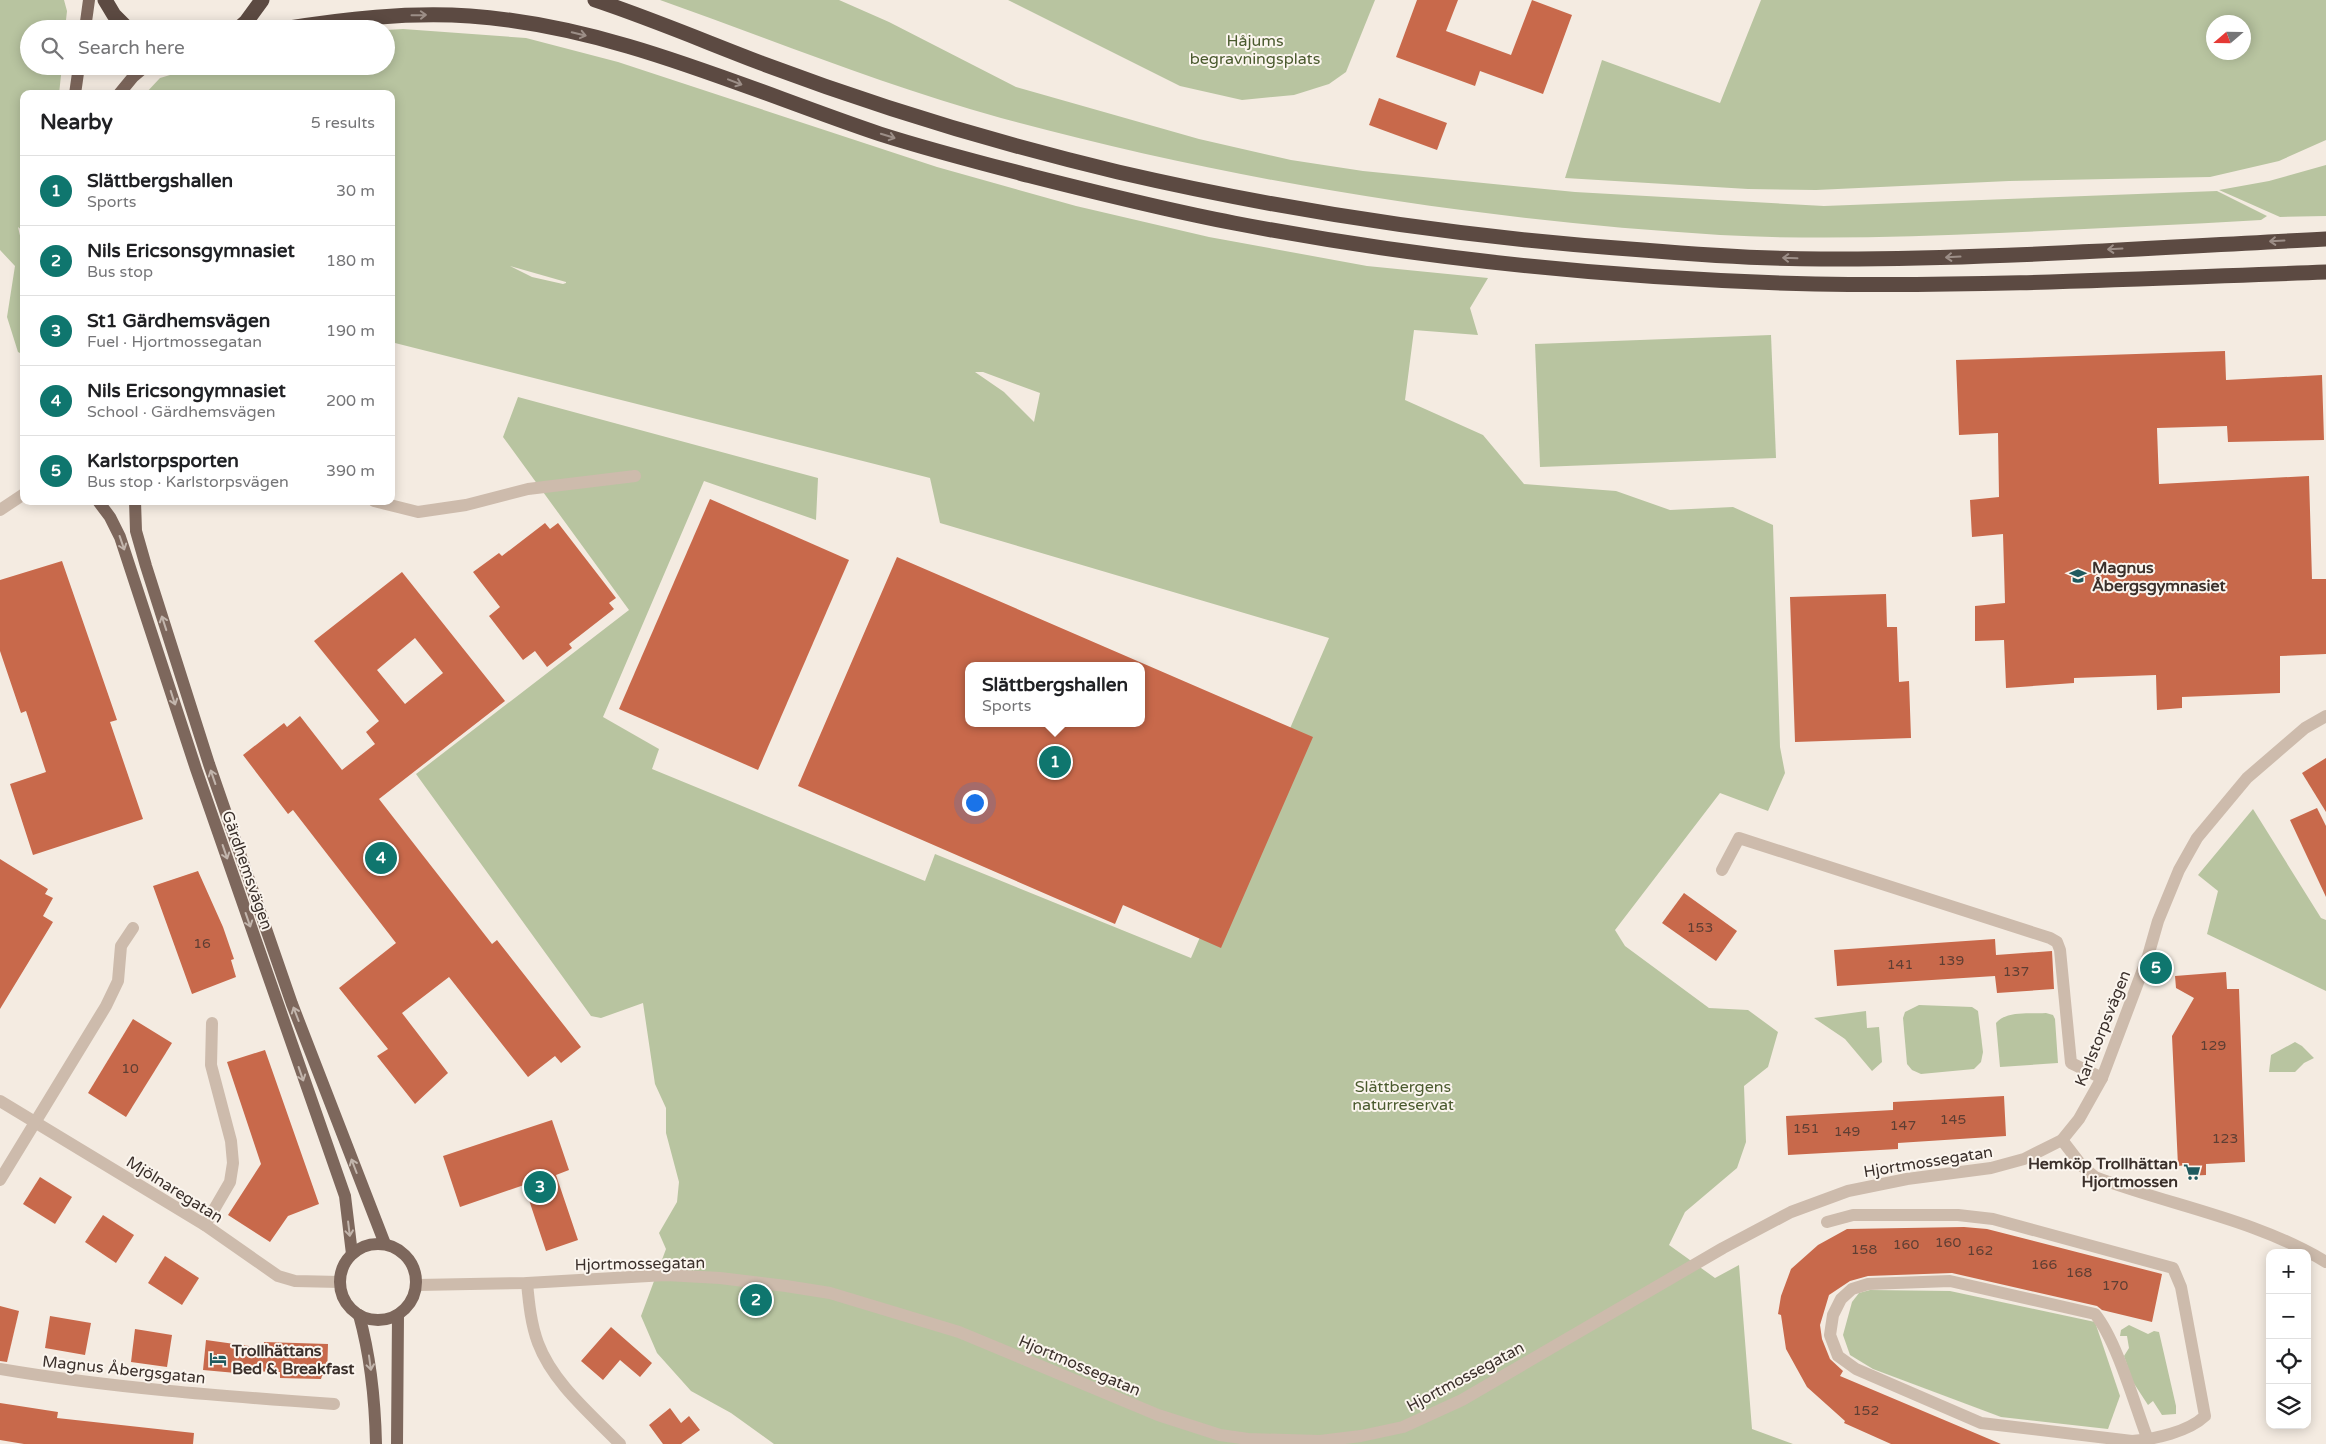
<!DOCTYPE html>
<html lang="en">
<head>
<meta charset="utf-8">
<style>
	:root { --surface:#fff; --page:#f6f6f6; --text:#202124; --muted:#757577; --line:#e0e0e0; --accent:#0f766e }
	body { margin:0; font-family:"Varela Round",sans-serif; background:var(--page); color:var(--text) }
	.controls { position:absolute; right:15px; bottom:15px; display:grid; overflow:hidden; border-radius:10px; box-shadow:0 2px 12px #0003 }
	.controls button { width:45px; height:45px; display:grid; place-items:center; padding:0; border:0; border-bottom:1px solid var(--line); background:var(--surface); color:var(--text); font:25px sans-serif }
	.compass { position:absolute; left:2206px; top:15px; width:45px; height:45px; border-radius:50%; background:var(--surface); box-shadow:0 2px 12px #0003; rotate:250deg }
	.you { position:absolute; left:974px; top:802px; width:18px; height:18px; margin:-12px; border:4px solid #fff; border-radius:50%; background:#1a73e8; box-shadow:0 0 0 8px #1a73e833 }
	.badge { display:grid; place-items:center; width:32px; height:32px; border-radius:50%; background:var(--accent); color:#fff; font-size:16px; font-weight:700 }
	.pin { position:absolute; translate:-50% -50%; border:2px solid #fff; box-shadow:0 1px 5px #0006 }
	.popup { position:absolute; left:965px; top:662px; width:180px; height:65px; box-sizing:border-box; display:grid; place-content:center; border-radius:10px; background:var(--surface); filter:drop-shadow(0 1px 4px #0005); font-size:16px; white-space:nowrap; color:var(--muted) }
	.popup b { font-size:19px; color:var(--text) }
	.popup::after { content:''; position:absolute; left:50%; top:100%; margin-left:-10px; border:10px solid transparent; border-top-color:var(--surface) }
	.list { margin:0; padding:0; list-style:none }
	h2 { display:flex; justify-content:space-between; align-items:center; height:65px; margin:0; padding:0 20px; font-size:21px }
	h2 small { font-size:16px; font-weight:400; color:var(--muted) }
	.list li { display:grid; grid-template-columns:32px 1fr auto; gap:15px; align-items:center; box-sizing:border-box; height:70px; padding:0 20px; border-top:1px solid var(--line) }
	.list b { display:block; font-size:19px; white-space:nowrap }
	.list p { margin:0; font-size:16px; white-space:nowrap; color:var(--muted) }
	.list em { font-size:16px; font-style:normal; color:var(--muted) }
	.icon { flex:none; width:28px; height:28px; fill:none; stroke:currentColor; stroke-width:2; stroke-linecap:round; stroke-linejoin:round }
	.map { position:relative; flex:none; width:2326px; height:1444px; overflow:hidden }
	.search { position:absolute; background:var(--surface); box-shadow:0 2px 12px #0003; left:20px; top:20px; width:375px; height:55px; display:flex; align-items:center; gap:12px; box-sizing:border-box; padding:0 18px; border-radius:28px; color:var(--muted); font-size:19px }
	.panel { position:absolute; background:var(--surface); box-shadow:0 2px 12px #0003; left:20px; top:90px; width:375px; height:415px; border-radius:10px }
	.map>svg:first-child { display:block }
</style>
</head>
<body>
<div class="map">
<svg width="2326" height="1444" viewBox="0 0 2326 1444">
	<rect width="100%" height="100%" fill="#f4ebe1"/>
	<g fill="#b8c4a0" fill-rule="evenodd">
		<path d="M 0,0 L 64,0 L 67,11 L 65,29 L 29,29 L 29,66 L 62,66 L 59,94 L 24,94 L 24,232 L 18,227 L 24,253 L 24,355 L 18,352 L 7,317 L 15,266 L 0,250 Z"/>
		<path d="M 660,0 L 839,0 L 889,22 L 1016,87 L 1199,139 L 1291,160 L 1363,171 L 1575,192 L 1824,206 L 2217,191 L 2267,216 L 2261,220 C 2174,225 2086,229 1999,233 C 1906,237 1813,240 1720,235 C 1477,220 1236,182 1001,118 C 885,86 773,40 660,0 Z"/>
		<path d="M 1008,0 L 1375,0 L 1346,72 L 1329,84 L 1294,95 L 1242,100 L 1180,86 Z"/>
		<path d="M 1761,0 L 2326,0 L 2326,140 L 2279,161 L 2210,177 L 2009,181 L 1816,190 L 1748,189 L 1565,178 L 1602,60 L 1720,103 ZM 2214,22 L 2244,22 L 2244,52 L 2214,52 Z"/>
		<path d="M 403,29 L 526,38 L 618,62 L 937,167 L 1076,206 L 1209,237 L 1367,266 L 1488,278 L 1470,308 L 1478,335 L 1414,330 L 1405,400 L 1483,435 L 1524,484 L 1616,491 L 1670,510 L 1733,507 L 1773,525 L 1780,747 L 1785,773 L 1768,811 L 1720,793 L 1615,930 L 1625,946 L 1709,1008 L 1748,1010 L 1778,1032 L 1768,1067 L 1744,1086 L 1746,1142 L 1737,1168 L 1685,1212 L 1669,1245 L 1715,1278 L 1739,1265 L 1752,1429 L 1793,1444 L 774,1444 L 731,1413 L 691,1391 L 657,1353 L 641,1316 L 666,1249 L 659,1233 L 677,1202 L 679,1182 L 666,1133 L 666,1108 L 655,1084 L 643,1003 L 601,1018 L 591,1016 L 416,774 L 629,610 L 503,437 L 518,397 L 818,478 L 816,520 L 704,481 L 603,717 L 659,749 L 652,769 L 925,881 L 935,854 L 1191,958 L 1329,638 L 940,523 L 930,478 L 391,342 L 391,94 L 145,94 L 160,78 L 200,66 L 386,66 L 386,30 ZM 510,266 L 566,282 L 566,283 L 563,284 L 532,277 ZM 975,372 L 983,372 L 1040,393 L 1034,422 L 1004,392 Z"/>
		<path d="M 2326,165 L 2326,216 L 2280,217 L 2219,190 L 2269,181 Z"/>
		<path d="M 1771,335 L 1776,458 L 1540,467 L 1535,344 Z"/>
		<path d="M 2253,809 L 2321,918 L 2326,920 L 2326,991 L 2207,934 L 2218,891 L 2198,875 Z"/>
		<path d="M 1919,1005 L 1972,1007 L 1978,1011 L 1983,1052 L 1981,1062 L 1974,1069 L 1921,1074 L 1912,1070 L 1907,1064 L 1903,1018 L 1905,1012 Z"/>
		<path d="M 1866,1011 L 1867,1028 L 1879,1027 L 1882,1062 L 1872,1071 L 1845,1039 L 1814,1018 Z"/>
		<path d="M 2046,1013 L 2053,1015 L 2055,1019 L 2058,1063 L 2000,1067 L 1996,1023 C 2007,1010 2030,1014 2046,1013 Z"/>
		<path d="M 2295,1042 L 2302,1046 L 2314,1058 L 2304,1063 L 2295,1072 L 2269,1072 L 2271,1055 Z"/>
		<path d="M 1870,1290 L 1950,1291 L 2095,1322 L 2120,1396 L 2108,1429 L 2001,1417 L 1873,1369 L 1850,1355 L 1843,1335 L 1852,1302 L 1859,1293 Z"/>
		<path d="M 2129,1325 L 2148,1334 L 2154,1331 L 2159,1332 L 2176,1406 L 2176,1414 L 2162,1415 L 2153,1401 L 2148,1405 L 2133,1382 L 2124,1356 L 2129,1348 L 2127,1336 L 2120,1336 L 2121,1330 Z"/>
	</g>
	<g fill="#c8694b" fill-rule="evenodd">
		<path d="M 1417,0 L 1458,0 L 1446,31 L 1511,55 L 1532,0 L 1572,15 L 1543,94 L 1480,71 L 1475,86 L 1396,57 Z"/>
		<path d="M 1379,98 L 1447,123 L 1437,150 L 1369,125 Z"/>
		<path d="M 2225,351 L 2226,380 L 2322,375 L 2324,440 L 2228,442 L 2227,426 L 2157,428 L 2159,484 L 2309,476 L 2312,579 L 2326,579 L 2326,654 L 2280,656 L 2280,693 L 2182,697 L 2182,708 L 2157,710 L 2156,675 L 2074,678 L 2074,683 L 2006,688 L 2004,640 L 1975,641 L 1975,606 L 2005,603 L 2003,534 L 1972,537 L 1970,500 L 1999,497 L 1998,433 L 1959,435 L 1956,360 Z"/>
		<path d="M 710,499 L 849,560 L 758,770 L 619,709 Z"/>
		<path d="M 545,523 L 550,529 L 558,523 L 616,598 L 609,603 L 614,609 L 569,644 L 572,648 L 547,667 L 535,651 L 523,660 L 489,616 L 500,607 L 473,572 L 499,553 L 502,556 Z"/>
		<path d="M 897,557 L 1313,737 L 1221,948 L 1123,905 L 1115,924 L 798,786 ZM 969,666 L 1141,666 L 1141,723 L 969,723 Z"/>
		<path d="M 62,561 L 117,720 L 110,722 L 143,819 L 33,855 L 10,784 L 46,772 L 26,711 L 21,713 L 0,651 L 0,580 Z"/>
		<path d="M 402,572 L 505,701 L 379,799 L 492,944 L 497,940 L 581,1047 L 561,1063 L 555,1056 L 528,1077 L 449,977 L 402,1013 L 448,1073 L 415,1104 L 377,1056 L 388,1049 L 339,988 L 396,943 L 293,810 L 288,814 L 243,755 L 284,723 L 287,727 L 300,716 L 342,770 L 375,744 L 366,732 L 379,721 L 314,641 ZM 415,638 L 443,673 L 405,704 L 377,670 Z"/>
		<path d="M 1886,594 L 1887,627 L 1897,627 L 1899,682 L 1909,681 L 1911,738 L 1795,742 L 1790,597 Z"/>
		<path d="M 2326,758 L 2326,812 L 2302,773 Z"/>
		<path d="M 2317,808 L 2326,826 L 2326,897 L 2290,820 Z"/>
		<path d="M 0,859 L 48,889 L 45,894 L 53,898 L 43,916 L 53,922 L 0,1009 Z"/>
		<path d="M 198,871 L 223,927 L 234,959 L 231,960 L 236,977 L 192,994 L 153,886 Z"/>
		<path d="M 1684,893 L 1737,931 L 1716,961 L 1662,923 Z"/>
		<path d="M 1995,939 L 1996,955 L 2052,951 L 2054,989 L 1997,993 L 1995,976 L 1837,986 L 1834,950 Z"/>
		<path d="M 2226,972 L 2227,989 L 2239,989 L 2245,1162 L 2206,1164 L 2206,1175 L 2187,1176 L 2187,1165 L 2178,1166 L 2172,1036 L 2194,998 L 2176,988 L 2175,976 Z"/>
		<path d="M 133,1019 L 172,1043 L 126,1117 L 88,1093 Z"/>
		<path d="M 265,1050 L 319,1204 L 288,1216 L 270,1242 L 228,1215 L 261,1164 L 227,1062 Z"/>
		<path d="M 2004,1096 L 2006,1136 L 1898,1143 L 1898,1149 L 1788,1155 L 1786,1116 L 1893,1110 L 1893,1102 Z"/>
		<path d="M 552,1120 L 569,1170 L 556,1175 L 578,1240 L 546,1251 L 524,1185 L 460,1207 L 443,1156 Z"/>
		<path d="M 40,1177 L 72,1197 L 55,1224 L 23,1204 Z"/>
		<path d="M 103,1215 L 134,1235 L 116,1263 L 85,1242 Z"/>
		<path d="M 1964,1227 L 1987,1229 L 2162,1274 L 2152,1322 L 2102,1310 L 2097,1306 L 1952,1273 L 1868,1276 L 1850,1281 L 1829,1295 L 1820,1325 L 1822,1339 L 1830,1359 L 1843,1371 L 1840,1376 L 2001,1444 L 1891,1444 L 1844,1423 L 1845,1421 L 1807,1387 L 1786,1349 L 1781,1315 L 1778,1314 L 1781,1296 L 1791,1269 L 1818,1245 L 1847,1229 Z"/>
		<path d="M 165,1256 L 199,1278 L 182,1305 L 148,1283 Z"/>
		<path d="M 0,1306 L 19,1311 L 7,1362 L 0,1361 Z"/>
		<path d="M 50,1316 L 91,1323 L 85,1355 L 45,1348 Z"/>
		<path d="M 611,1327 L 652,1363 L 640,1377 L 620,1360 L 603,1380 L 581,1361 Z"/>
		<path d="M 135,1329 L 172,1335 L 167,1367 L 131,1362 Z"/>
		<path d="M 206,1340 L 264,1348 L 264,1342 L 328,1344 L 327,1376 L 322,1376 L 321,1379 L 280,1378 L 280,1372 L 247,1371 L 247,1374 L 203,1370 Z"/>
		<path d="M 0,1403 L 58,1412 L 57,1418 L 194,1433 L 193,1444 L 24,1444 L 0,1440 Z"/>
		<path d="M 670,1408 L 681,1423 L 689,1416 L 700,1430 L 681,1444 L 663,1444 L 649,1425 Z"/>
	</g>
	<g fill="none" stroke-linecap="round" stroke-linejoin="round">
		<g stroke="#cdbbac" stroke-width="12">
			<path d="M 374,501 L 418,512 L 466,505 L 528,489 L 635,476"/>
			<path d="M 0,510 L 24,494"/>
			<path d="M 1722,870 L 1739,838 L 2050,938 L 2057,942 L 2060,950 L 2071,1063 L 2102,1078"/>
			<path d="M 0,1101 L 205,1225 L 278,1276 L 295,1281 L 340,1282"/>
			<path d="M 2062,1140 L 2082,1166 L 2095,1177 C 2172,1206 2255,1219 2326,1262"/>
			<path d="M 0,1180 L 106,1006 L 118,981 L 121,946 L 133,928"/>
			<path d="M 1827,1222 L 1853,1215 L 1958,1215 L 1993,1219 L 2173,1268 L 2181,1287 L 2205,1416 C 2188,1432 2155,1439 2132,1441 L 1981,1423 L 1856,1369 L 1838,1356 L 1830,1335 L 1833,1315 L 1841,1299 L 1852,1289 L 1868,1284 L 1950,1281 L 2095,1314 C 2117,1341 2135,1406 2148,1440"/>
			<path d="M 205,1225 L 230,1182 L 233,1163 L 231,1141 L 211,1065 L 212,1023"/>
			<path d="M 527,1283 C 529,1304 531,1324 538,1343 C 553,1383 591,1414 620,1444"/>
			<path d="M 417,1285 L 527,1283 L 666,1275 L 720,1278 L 786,1286 L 830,1293 L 959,1332 L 1158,1415 L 1220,1435 L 1248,1439 L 1320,1441 L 1361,1436 L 1403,1427 L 1462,1400 L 1723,1248 L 1791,1212 L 1848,1191 L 1907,1179 L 1991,1168 L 2024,1159 L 2062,1140 L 2079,1119 L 2102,1078 L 2148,956 L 2158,921 L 2179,870 L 2197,838 L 2247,778 L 2305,728 L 2326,716"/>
			<path d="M 0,1369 C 111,1388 222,1396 334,1404"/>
		</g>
		<g stroke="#7d675c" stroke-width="12">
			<path d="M 85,29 L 89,0"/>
			<path d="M 75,94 L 79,66"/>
			<path d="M 119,94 L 133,77 L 146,66"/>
			<path d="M 98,501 L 110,517 L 120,537 L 196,769 L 345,1196 L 352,1254"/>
			<path d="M 135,501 L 136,531 L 146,566 L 209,764 L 292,1004 L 385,1244"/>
			<circle cx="378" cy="1282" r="38"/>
			<path d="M 359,1315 C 371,1358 375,1399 376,1444"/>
			<path d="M 397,1444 L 398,1315"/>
		</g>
		<g stroke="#5c4a42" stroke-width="15">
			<path d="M 105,0 L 114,15 L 128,29"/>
			<path d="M 595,0 C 652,19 706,42 761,63 C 878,107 996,143 1118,172 C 1291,212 1466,238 1643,250 C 1702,255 1762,259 1821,259 C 1989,260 2158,247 2326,239"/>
			<path d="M 238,29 L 246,22 L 262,0"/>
			<path d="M 283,29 C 345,19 407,12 470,16 C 613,26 746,89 880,134 C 930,150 981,163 1031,176 C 1098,193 1166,210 1234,223 C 1426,260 1620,279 1815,284 C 1985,287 2156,278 2326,272"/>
		</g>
	</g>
	<defs><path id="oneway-shaft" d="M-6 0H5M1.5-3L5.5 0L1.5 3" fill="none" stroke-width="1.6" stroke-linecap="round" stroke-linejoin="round" transform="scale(1.25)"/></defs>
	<g stroke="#9c8e87">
		<use href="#oneway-shaft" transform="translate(419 15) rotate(-1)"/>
		<use href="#oneway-shaft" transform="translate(579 34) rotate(14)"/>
		<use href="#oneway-shaft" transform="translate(735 82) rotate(21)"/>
		<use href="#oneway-shaft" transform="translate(888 136) rotate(17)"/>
		<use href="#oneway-shaft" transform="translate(2277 241) rotate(177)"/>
		<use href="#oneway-shaft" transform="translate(2115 249) rotate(177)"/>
		<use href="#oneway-shaft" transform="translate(1953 257) rotate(177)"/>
		<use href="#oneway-shaft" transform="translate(1790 258) rotate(-178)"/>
	</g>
	<g stroke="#c2b5ac">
		<use href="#oneway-shaft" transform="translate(122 543) rotate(71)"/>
		<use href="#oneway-shaft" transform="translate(164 623) rotate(-108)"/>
		<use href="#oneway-shaft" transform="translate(173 698) rotate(72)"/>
		<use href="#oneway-shaft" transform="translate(213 777) rotate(-109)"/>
		<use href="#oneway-shaft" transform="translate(225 852) rotate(71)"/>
		<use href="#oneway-shaft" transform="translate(248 920) rotate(71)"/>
		<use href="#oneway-shaft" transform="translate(296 1014) rotate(-111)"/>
		<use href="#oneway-shaft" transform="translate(301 1074) rotate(71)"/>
		<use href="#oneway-shaft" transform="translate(354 1166) rotate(-111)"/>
		<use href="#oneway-shaft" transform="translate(349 1229) rotate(83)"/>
		<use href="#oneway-shaft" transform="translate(370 1363) rotate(82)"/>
	</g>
	<defs>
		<g id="school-bare" transform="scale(1.35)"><path d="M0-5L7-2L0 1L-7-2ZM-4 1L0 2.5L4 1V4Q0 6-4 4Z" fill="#1f5a5e" stroke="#fbf5ee" stroke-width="2.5" paint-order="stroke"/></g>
		<g id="supermarket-bare" transform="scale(1.35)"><path d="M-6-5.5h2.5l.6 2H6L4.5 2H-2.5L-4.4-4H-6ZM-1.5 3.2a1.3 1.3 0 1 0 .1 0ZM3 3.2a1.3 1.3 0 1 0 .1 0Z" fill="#1f5a5e" stroke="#fbf5ee" stroke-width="2.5" paint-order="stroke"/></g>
		<g id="hotel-bare" transform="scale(1.35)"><path d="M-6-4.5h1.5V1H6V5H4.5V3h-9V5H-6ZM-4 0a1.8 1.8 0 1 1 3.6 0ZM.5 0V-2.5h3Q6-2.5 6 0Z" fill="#1f5a5e" stroke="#fbf5ee" stroke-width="2.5" paint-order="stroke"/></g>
	</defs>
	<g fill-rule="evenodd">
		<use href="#school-bare" x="2078" y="576"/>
		<use href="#supermarket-bare" x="2192" y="1172"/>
		<use href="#hotel-bare" x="218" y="1359"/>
	</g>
	<g text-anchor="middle" stroke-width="4" stroke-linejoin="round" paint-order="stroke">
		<g font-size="14" fill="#5e3e33">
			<text x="1700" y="932">153</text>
			<text x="202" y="948">16</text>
			<text x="1951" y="965">139</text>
			<text x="1900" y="969">141</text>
			<text x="2016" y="976">137</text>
			<text x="2213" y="1050">129</text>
			<text x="130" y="1073">10</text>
			<text x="1953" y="1124">145</text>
			<text x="1903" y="1130">147</text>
			<text x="1806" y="1133">151</text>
			<text x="1847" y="1136">149</text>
			<text x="2225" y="1143">123</text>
			<text x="1948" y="1247">160</text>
			<text x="1906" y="1249">160</text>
			<text x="1864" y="1254">158</text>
			<text x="1980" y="1255">162</text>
			<text x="2044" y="1269">166</text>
			<text x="2079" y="1277">168</text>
			<text x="2115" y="1290">170</text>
			<text x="1866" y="1415">152</text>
		</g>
		<g font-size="16" fill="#4a5a2e" stroke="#fbf5ee">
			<text x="1255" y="46">Håjums<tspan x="1255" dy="18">begravningsplats</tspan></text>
			<text x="1403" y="1092">Slättbergens<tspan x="1403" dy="18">naturreservat</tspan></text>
		</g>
		<g font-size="16" font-weight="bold" fill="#3b302b" stroke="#fbf5ee" text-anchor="start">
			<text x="2092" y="573">Magnus<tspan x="2092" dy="18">Åbergsgymnasiet</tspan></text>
			<text x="2178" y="1169" text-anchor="end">Hemköp Trollhättan<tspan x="2178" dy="18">Hjortmossen</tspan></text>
			<text x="232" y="1356">Trollhättans<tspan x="232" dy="18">Bed &amp; Breakfast</tspan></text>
		</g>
		<g font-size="16" fill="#3b302b" stroke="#fbf5ee">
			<text transform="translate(248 870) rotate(71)" y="6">Gärdhemsvägen</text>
			<text transform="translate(2102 1028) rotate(-68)" y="6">Karlstorpsvägen</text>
			<text transform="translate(1928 1161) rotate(-9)" y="6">Hjortmossegatan</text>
			<text transform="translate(175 1189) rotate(32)" y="6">Mjölnaregatan</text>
			<text transform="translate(640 1263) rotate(-1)" y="6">Hjortmossegatan</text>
			<text transform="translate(1080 1365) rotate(23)" y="6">Hjortmossegatan</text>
			<text transform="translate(124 1369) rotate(6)" y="6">Magnus Åbergsgatan</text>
			<text transform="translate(1465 1376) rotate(-28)" y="6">Hjortmossegatan</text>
		</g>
	</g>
</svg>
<div class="controls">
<button>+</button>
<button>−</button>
<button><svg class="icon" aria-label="locate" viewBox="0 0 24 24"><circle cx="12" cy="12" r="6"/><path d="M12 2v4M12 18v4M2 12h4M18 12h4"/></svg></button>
<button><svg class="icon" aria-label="layers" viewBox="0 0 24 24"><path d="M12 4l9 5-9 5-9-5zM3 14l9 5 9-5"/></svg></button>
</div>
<svg class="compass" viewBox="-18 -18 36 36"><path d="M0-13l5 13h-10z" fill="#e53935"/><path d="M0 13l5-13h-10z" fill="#757577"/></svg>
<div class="you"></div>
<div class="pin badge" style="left:1055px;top:762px">1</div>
<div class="popup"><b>Slättbergshallen</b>Sports</div>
<div class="pin badge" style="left:756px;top:1300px">2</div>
<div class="pin badge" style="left:540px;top:1187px">3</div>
<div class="pin badge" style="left:381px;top:858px">4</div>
<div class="pin badge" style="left:2156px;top:968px">5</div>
<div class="search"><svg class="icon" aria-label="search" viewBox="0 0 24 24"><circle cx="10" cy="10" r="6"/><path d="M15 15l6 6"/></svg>Search here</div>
<section class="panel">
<h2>Nearby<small>5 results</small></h2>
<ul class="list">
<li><span class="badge">1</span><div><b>Slättbergshallen</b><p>Sports</p></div><em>30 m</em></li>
<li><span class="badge">2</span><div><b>Nils Ericsonsgymnasiet</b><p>Bus stop</p></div><em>180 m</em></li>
<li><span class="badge">3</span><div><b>St1 Gärdhemsvägen</b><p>Fuel · Hjortmossegatan</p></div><em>190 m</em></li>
<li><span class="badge">4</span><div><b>Nils Ericsongymnasiet</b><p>School · Gärdhemsvägen</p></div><em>200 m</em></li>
<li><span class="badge">5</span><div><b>Karlstorpsporten</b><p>Bus stop · Karlstorpsvägen</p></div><em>390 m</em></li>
</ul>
</section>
</div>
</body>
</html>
